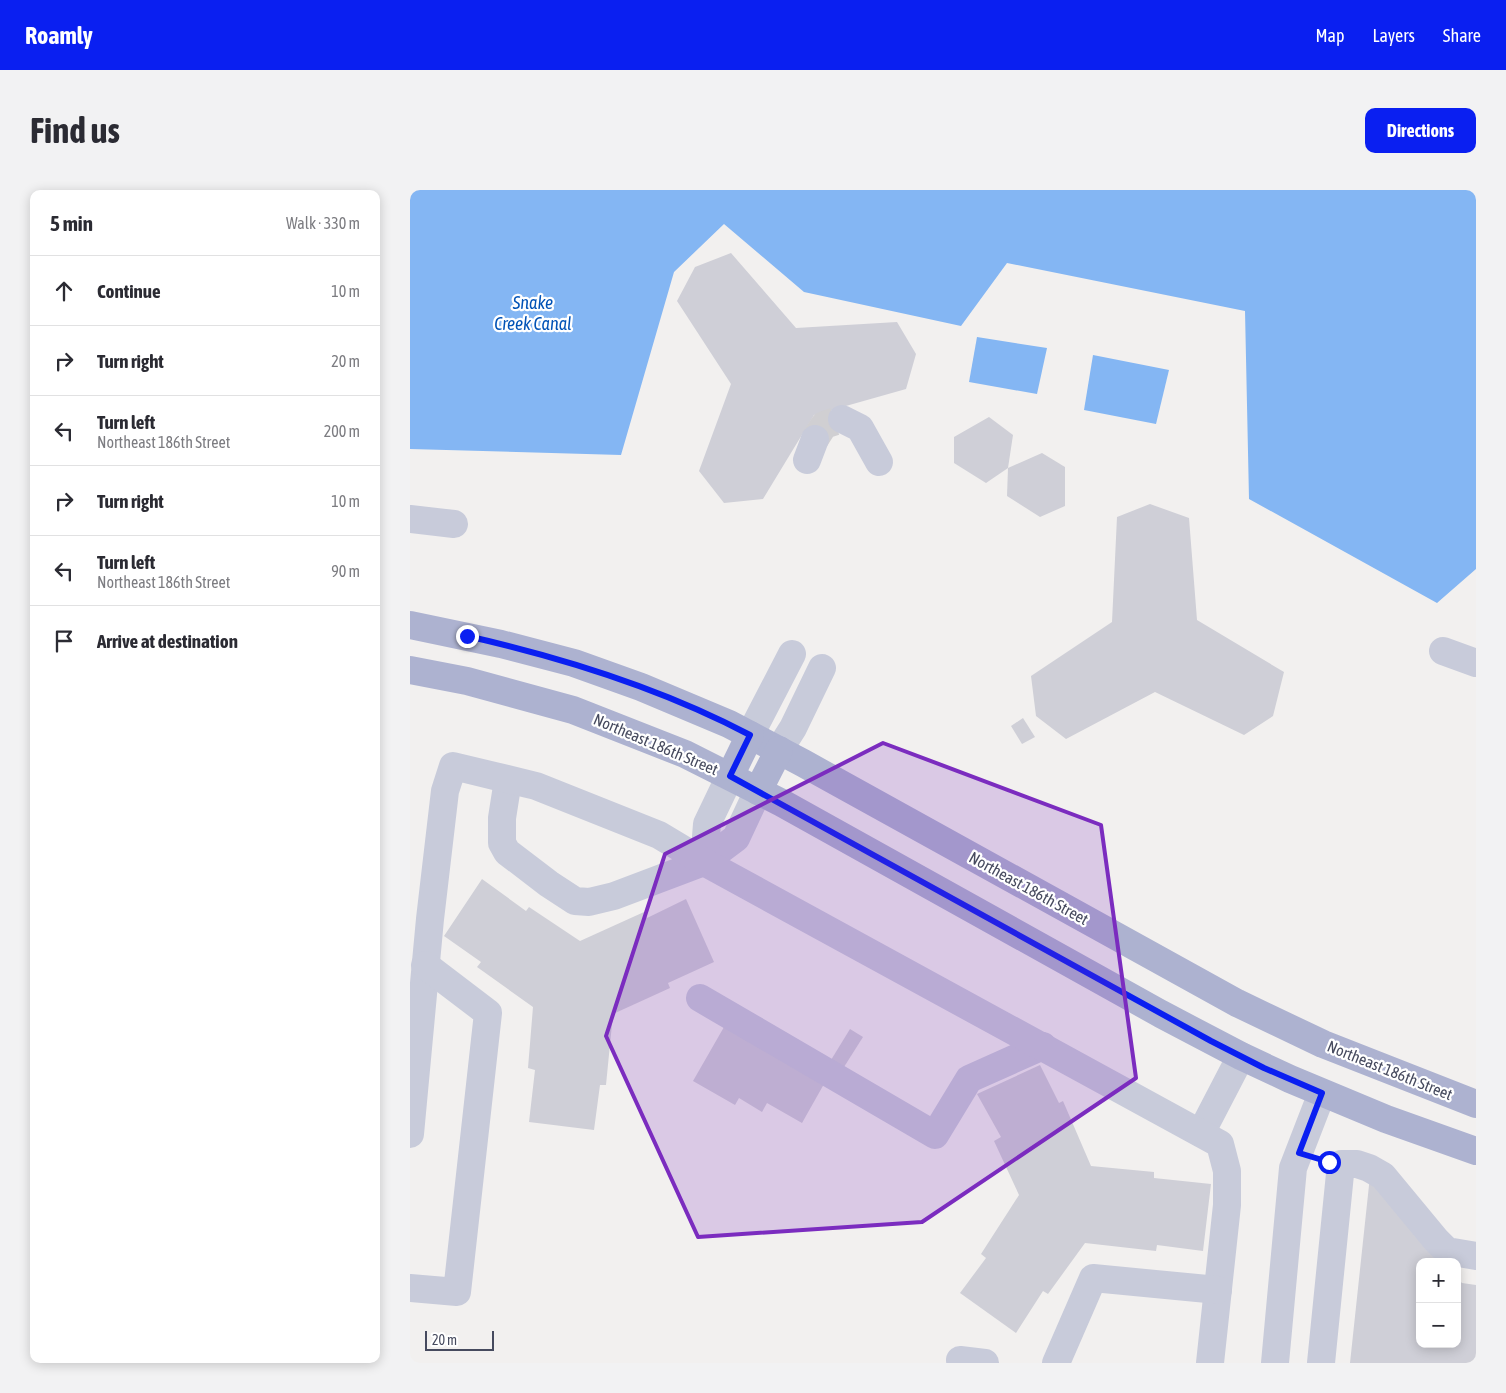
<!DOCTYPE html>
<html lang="en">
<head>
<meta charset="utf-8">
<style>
	:root { --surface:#fff; --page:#f2f2f3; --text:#2b2b33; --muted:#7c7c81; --line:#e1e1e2; --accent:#0a1ff1 }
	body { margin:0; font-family:"Asap Condensed",sans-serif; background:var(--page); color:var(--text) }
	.controls { position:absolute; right:15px; bottom:15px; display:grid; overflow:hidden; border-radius:10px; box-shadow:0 2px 12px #0003 }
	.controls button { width:45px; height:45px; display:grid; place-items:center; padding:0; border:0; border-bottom:1px solid var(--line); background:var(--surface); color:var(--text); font:25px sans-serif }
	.scale { position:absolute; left:15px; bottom:12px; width:69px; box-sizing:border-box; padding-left:5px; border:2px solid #464a5e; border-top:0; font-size:14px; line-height:18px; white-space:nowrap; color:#464a5e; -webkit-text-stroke:4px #fff; paint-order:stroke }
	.stop { position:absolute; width:15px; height:15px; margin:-11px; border:4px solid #0a1ff1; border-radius:50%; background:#fff }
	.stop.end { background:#0a1ff1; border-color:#fff; box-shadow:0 1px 5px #0008 }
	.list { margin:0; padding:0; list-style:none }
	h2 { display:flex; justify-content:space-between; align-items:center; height:65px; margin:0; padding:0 20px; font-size:21px }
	h2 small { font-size:16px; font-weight:400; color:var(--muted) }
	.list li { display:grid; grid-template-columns:32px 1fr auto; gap:15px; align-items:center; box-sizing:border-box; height:70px; padding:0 20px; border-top:1px solid var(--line) }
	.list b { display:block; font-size:19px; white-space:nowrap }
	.list p { margin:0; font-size:16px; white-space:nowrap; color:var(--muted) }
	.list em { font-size:16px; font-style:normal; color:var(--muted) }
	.icon { flex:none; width:28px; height:28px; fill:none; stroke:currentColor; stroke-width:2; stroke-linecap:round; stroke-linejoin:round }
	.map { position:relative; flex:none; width:1066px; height:1173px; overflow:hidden; border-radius:10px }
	header { display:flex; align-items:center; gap:30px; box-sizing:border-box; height:70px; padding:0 25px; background:var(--accent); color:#fff }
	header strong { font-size:24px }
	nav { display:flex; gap:28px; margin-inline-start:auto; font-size:18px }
	.intro { display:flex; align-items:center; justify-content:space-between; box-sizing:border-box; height:120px; padding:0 30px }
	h1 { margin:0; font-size:35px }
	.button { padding:12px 22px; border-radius:10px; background:var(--accent); color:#fff; font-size:18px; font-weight:700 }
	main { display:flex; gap:30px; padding:0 30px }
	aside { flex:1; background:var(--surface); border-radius:10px; box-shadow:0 2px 12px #0003 }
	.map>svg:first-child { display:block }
</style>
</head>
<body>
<header>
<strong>Roamly</strong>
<nav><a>Map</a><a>Layers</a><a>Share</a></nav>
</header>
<div class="intro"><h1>Find us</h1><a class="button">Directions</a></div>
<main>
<aside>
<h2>5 min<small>Walk · 330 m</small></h2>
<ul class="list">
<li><svg class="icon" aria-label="ahead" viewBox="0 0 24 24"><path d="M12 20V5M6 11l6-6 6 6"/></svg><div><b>Continue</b></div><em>10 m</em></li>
<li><svg class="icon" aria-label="right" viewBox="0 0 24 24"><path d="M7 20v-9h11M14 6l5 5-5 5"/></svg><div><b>Turn right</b></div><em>20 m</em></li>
<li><svg class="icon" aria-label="left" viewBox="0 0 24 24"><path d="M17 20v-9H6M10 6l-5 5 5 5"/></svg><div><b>Turn left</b><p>Northeast 186th Street</p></div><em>200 m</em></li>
<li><svg class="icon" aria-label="right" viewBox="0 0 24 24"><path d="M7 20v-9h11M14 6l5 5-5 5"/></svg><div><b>Turn right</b></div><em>10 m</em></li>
<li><svg class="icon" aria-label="left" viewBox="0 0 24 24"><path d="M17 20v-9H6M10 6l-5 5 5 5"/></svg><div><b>Turn left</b><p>Northeast 186th Street</p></div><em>90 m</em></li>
<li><svg class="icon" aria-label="arrive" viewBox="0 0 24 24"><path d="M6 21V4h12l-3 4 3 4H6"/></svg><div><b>Arrive at destination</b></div></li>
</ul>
</aside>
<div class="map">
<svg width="1066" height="1173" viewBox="0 0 1066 1173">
	<rect width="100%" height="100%" fill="#f2f0ef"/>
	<g fill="#84b6f3">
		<path d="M 0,0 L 1066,0 L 1066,379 L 1027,413 L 839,309 L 835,121 L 597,73 L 551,136 L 394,102 L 314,34 L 264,82 L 211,265 L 0,259 Z"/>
		<path d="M 567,147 L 637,158 L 627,204 L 559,192 Z"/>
		<path d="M 683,165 L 759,180 L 746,234 L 674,220 Z"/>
	</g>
	<g fill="#cfcfd7">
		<path d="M 321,63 L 386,138 L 487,132 L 506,164 L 496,199 L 404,225 L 353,309 L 314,313 L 289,281 L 321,194 L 267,111 L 285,77 Z"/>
		<path d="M 579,227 L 603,245 L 598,278 L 576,293 L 544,273 L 544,247 Z"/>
		<path d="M 632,263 L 655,277 L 655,316 L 630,327 L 597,306 L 598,278 Z"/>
		<path d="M 740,314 L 779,328 L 787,430 L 874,482 L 863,526 L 834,545 L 745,502 L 656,549 L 626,526 L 621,486 L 702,432 L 707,327 Z"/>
		<path d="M 613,528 L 625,547 L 612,554 L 601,536 Z"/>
		<path d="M 72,689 L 116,721 L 119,717 L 170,751 L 234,722 L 237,728 L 276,709 L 304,772 L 258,793 L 260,798 L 203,824 L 196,895 L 190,895 L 184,940 L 119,932 L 125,880 L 118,878 L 123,817 L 67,777 L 71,772 L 34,746 Z"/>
		<path d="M 314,837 L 414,894 L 392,933 L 357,913 L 352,922 L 329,908 L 325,915 L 283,891 Z"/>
		<path d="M 440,839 L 453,847 L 434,877 L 421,870 Z"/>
		<path d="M 630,875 L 649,913 L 653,911 L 681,976 L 744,982 L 744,988 L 801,994 L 793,1061 L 747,1055 L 746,1061 L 675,1053 L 638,1104 L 633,1101 L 606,1143 L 550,1103 L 576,1068 L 571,1064 L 609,1005 L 584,951 L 591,947 L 567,904 Z"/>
		<path d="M 960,986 L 1034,1072 L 1010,1072 L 1010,1154 L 1047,1154 L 1047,1088 L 1052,1093 L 1066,1095 L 1066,1173 L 940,1173 Z"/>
	</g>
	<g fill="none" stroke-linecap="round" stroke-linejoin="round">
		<path stroke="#d0cfd2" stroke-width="28" stroke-dasharray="28 14" stroke-linecap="butt" d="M 405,249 L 414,235 L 432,229"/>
		<g stroke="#c8cbda" stroke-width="28">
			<path d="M 432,229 L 450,238 L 469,272"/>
			<path d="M 397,270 L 405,249"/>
			<path d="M 0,329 L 44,334"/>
			<path d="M 1033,461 L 1066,473"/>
			<path d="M 340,545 L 382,464"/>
			<path d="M 369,560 L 383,538 L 412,478"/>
			<path d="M 98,590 L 92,628 L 92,653 L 97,662 L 139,694 L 165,711 L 179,712 L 204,706 L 294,672 L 326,648 L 348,601"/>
			<path d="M 294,672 L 297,634 L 320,586"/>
			<path d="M 290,808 L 525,945 L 559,889 L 633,856"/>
			<path d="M 791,943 L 831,866"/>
			<path d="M 0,944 L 20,729 L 35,601 L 43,576 L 126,596 L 249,645 L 294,672 L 810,954 L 817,981 L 817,1015 L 800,1173"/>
			<path d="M 0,1098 L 47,1102 L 78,823 L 15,775"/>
			<path d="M 550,1170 L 575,1173"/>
			<path d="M 646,1173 L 683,1088 L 808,1100"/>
			<path d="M 865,1173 L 883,978 L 912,903"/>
			<path d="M 911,1173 L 931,974 L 947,974 L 959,978 L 973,986 L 1026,1050 L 1037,1061 L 1066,1066"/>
		</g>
		<g stroke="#adb2d0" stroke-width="28">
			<path d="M 0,435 L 91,454 L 164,473 L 231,497 L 319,534 L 393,573 L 827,813 L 913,854 L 1066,914"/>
			<path d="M 0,480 L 57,491 L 163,520 L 275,564 L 372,613 L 751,824 L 831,866 L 880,889 L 976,929 L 1066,961"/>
			<path d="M 320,586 L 340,545"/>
			<path d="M 348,601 L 369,560"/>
		</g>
	</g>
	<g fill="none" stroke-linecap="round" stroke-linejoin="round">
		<path stroke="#0a1ff1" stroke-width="6" d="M 57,446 C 154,468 251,498 340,545 L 320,586 L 801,851 L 854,878 L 912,903 L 889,963 L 919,972"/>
	</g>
	<path fill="#7b2cbf" fill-opacity="0.2" stroke="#7b2cbf" stroke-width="4" stroke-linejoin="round" d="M 473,553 L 691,635 L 726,888 L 512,1032 L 288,1047 L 196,846 L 255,664 Z"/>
	<g text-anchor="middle" stroke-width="4.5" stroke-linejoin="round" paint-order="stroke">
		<g font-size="16" fill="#464a5e" stroke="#fff">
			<text transform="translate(246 554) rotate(23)" y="6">Northeast 186th Street</text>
			<text transform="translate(619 698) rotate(29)" y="6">Northeast 186th Street</text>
			<text transform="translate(980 880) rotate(22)" y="6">Northeast 186th Street</text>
		</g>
		<g font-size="18" font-style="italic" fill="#0152b6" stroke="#fff">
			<text x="123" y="119">Snake<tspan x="123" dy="21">Creek Canal</tspan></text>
		</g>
	</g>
</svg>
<div class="controls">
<button>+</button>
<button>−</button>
</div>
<div class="scale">20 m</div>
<div class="stop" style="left:919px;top:972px"></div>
<div class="stop end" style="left:57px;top:446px"></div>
</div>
</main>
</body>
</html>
